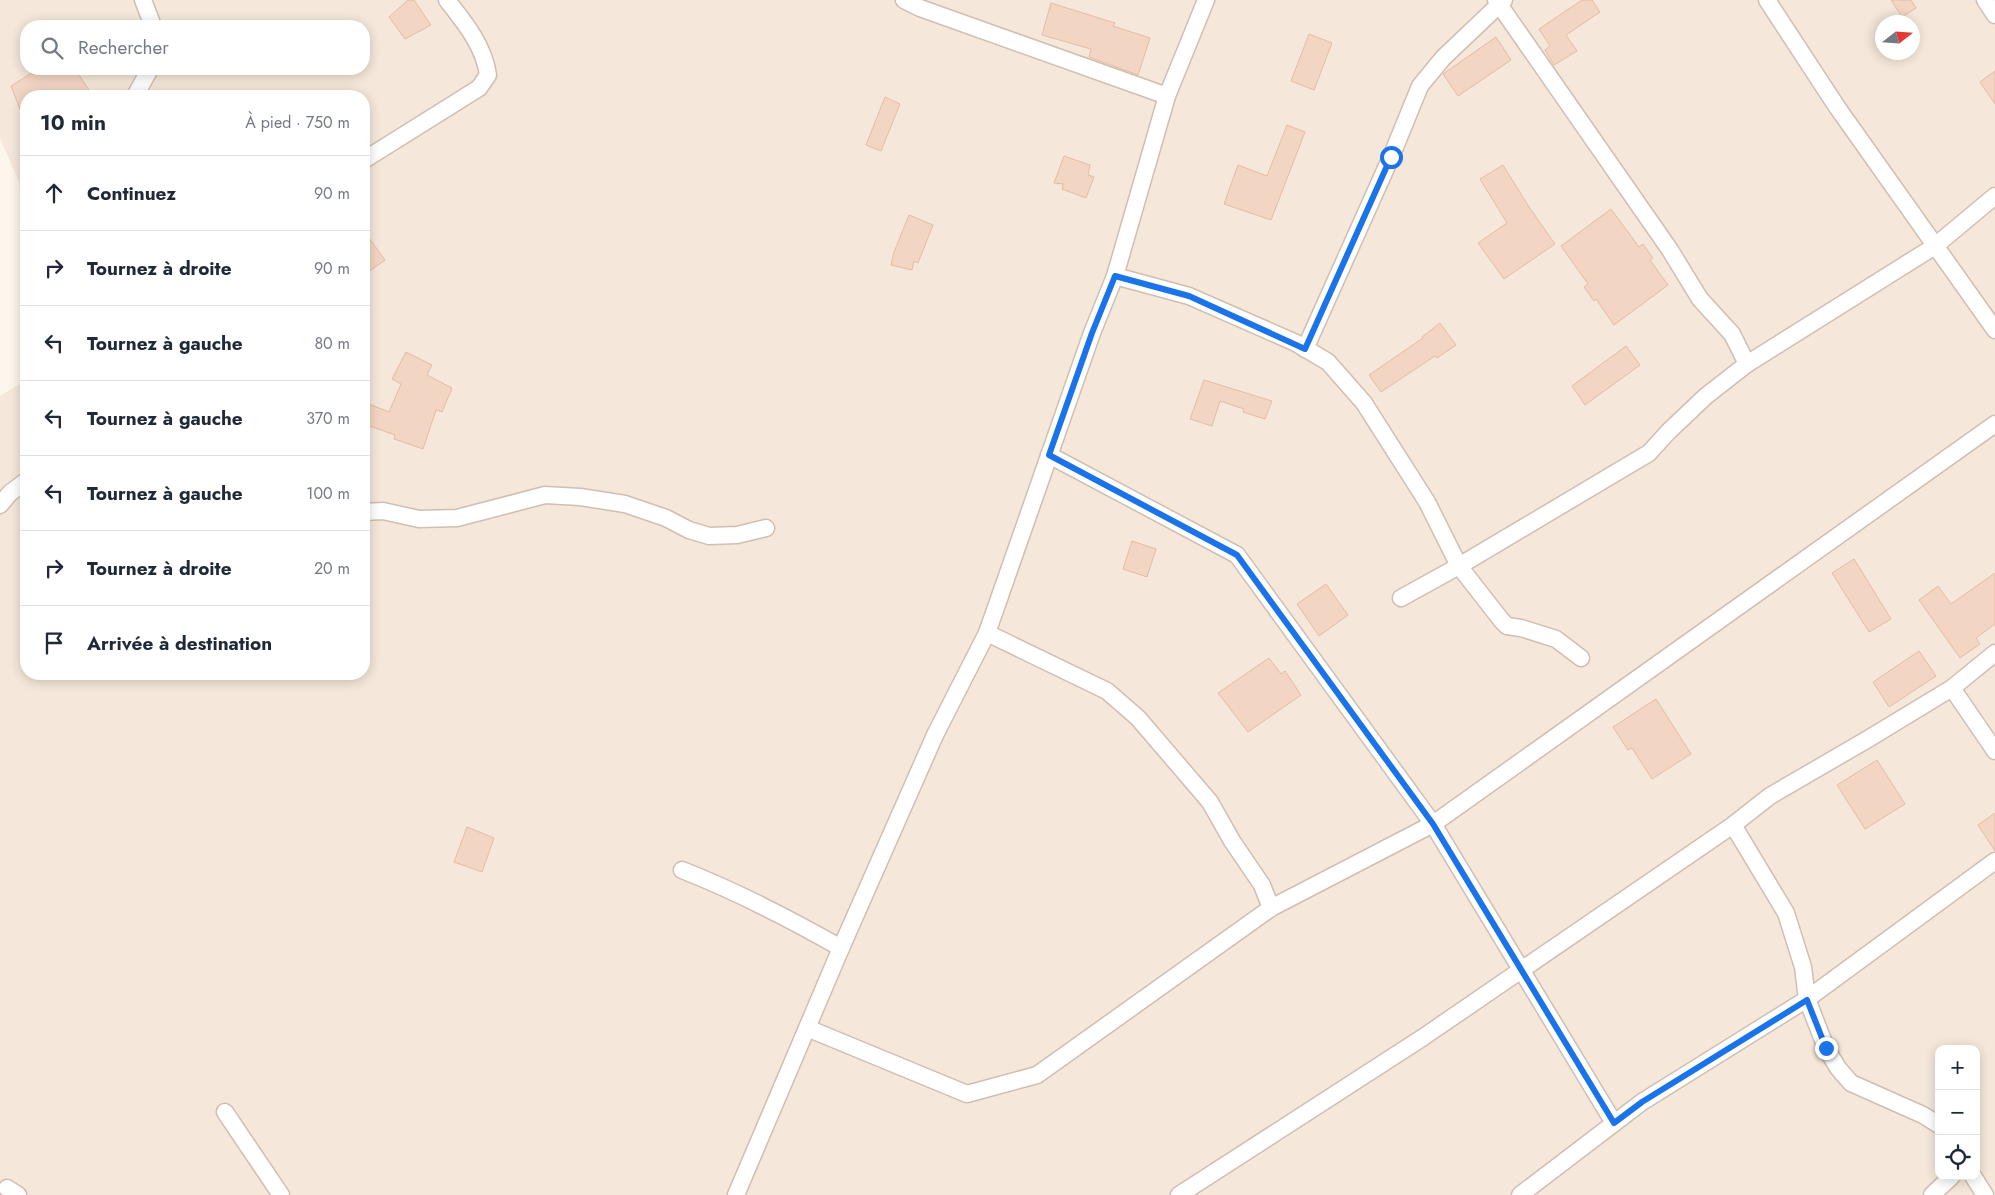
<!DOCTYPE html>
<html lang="fr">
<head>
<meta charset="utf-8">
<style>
	:root { --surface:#fff; --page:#f2f2f3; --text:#1f2937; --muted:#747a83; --line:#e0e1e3 }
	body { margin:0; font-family:Jost,sans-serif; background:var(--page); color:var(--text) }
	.controls { position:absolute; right:15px; bottom:15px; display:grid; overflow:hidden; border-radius:10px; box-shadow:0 2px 12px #0003 }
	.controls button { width:45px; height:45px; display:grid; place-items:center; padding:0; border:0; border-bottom:1px solid var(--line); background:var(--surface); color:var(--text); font:25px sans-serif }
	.compass { position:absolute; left:1875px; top:15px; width:45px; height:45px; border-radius:50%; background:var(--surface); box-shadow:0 2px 12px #0003; rotate:73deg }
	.stop { position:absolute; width:15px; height:15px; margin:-11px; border:4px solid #1a73e8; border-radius:50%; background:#fff }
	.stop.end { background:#1a73e8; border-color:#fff; box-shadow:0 1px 5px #0008 }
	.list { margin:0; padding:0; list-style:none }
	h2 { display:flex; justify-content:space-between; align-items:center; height:65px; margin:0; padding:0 20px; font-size:21px }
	h2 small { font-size:16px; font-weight:400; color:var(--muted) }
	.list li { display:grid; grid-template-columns:32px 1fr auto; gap:15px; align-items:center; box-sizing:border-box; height:75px; padding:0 20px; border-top:1px solid var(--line) }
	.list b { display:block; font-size:19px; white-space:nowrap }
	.list em { font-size:16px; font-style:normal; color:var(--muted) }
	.icon { flex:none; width:28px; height:28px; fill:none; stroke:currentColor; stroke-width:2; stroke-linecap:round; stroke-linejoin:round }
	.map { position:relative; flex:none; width:1995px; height:1195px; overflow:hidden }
	.search { position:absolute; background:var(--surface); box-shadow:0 2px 12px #0003; left:20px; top:20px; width:350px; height:55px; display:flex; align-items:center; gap:12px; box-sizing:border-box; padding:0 18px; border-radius:20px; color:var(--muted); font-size:19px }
	.panel { position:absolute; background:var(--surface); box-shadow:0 2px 12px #0003; left:20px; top:90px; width:350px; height:590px; border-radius:20px }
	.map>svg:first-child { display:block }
</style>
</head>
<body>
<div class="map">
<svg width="1995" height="1195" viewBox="0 0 1995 1195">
	<rect width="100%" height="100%" fill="#fdf6ec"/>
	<path fill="#f5e8da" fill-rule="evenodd" d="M 0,0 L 1995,0 L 1995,1195 L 0,1195 L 0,396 L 26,380 L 26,674 L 364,674 L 364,96 L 26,96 L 26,258 L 19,182 L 0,138 ZM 1882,22 L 1912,22 L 1912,52 L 1882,52 ZM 26,26 L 364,26 L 364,69 L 26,69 ZM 1939,1049 L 1976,1049 L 1976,1176 L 1939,1176 Z"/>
	<g fill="#f3d5c3" stroke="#e6bba3">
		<path d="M 408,0 L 414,0 L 431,25 L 405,39 L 389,17 Z"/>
		<path d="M 1582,0 L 1592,0 L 1600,12 L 1566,35 L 1577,51 L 1554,65 L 1545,50 L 1550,46 L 1539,29 Z"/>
		<path d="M 1891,0 L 1911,0 L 1916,8 L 1902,17 Z"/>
		<path d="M 1051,3 L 1115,23 L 1113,26 L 1150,38 L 1138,75 L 1089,57 L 1091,49 L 1042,35 Z"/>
		<path d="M 1309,34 L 1332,43 L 1314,90 L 1291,81 Z"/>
		<path d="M 1496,37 L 1511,60 L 1458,96 L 1443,74 Z"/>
		<path d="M 38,69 L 75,69 L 93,96 L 26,96 L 26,122 L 25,122 L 11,86 Z"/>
		<path d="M 1995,71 L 1995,104 L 1980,82 Z"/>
		<path d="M 885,97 L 900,104 L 881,151 L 866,145 Z"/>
		<path d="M 1287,125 L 1305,132 L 1271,220 L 1224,204 L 1238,165 L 1267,176 Z"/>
		<path d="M 1064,156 L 1090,165 L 1088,175 L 1094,177 L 1086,198 L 1062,189 L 1063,184 L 1054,183 Z"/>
		<path d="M 1503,165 L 1529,207 L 1555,244 L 1504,279 L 1478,243 L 1507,223 L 1480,179 Z"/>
		<path d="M 1611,209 L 1639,247 L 1643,244 L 1653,258 L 1650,260 L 1668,285 L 1614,325 L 1596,299 L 1594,301 L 1584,287 L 1588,284 L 1561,246 Z"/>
		<path d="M 909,215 L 933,225 L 918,263 L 914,261 L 912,270 L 891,265 L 894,252 Z"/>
		<path d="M 364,231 L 385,260 L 364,275 Z"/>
		<path d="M 1440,323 L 1456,345 L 1437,358 L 1435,356 L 1381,392 L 1369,375 L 1423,338 L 1422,337 Z"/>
		<path d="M 1626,346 L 1640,365 L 1585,405 L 1572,386 Z"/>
		<path d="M 406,352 L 432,365 L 427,375 L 452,388 L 442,412 L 436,410 L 423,449 L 394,439 L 395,435 L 364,424 L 364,402 L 389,412 L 401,384 L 392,379 Z"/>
		<path d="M 1204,380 L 1272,401 L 1265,419 L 1243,412 L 1244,409 L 1220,401 L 1212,426 L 1190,419 Z"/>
		<path d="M 1132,541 L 1156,549 L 1147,577 L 1123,569 Z"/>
		<path d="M 1854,559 L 1891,619 L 1869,632 L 1832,573 Z"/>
		<path d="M 1995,573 L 1995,624 L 1976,638 L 1980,644 L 1960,658 L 1919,600 L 1938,586 L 1951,604 Z"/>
		<path d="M 1326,584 L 1348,615 L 1319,636 L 1297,604 Z"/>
		<path d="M 1919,651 L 1936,676 L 1889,707 L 1873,682 Z"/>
		<path d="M 1269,658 L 1281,674 L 1285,671 L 1301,695 L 1248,732 L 1218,693 Z"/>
		<path d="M 1656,699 L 1691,754 L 1652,779 L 1632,748 L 1628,750 L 1613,727 Z"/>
		<path d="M 1877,760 L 1905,804 L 1865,829 L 1837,785 Z"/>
		<path d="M 1995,813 L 1995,851 L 1978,825 Z"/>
		<path d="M 467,827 L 494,838 L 482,872 L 454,862 Z"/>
	</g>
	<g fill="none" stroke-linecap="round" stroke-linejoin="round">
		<g stroke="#d1beb0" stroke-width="19">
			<g id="minor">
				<path d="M 143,0 L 153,26"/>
				<path d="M 904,0 L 920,8 L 1167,96"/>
				<path d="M 1496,0 L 1670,250 L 1700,299 L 1732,334 L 1747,364"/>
				<path d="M 1767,0 L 1837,107 L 1995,330"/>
				<path d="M 1985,0 L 1995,15"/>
				<path d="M 135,96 L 150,69"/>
				<path d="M 364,160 L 479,88 L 488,75 C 484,46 465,23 447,0"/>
				<path d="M 1115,276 L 1189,296 L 1296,343 L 1328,362 L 1364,403 L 1427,502 L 1459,566 L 1502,621 L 1507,626 L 1521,628 L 1556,639 L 1581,658"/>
				<path d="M 1305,349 L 1391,157 L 1420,86 L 1443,58 L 1504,0"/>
				<path d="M 1049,455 L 1237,555 L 1433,824 L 1614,1123"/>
				<path d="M 0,505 L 10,493 L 26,481"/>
				<path d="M 364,512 L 383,511 L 419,519 L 457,518 L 545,495 L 580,497 L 625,504 L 666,518 L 689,530 L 709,536 L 737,535 L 766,528"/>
				<path d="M 1401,598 L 1459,566 L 1649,453 L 1668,432 L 1706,396 L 1747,364 L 1935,246 L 1995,196"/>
				<path d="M 987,633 L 1107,691 L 1138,718 L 1210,802 L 1232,841 L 1262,885 L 1271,908"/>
				<path d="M 1952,688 L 1995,751"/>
				<path d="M 1733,825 L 1786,913 L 1803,967 L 1807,999 L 1826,1048 L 1838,1068 L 1851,1083 L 1923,1115 L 1939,1125"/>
				<path d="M 682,870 C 738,892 790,919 841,948"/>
				<path d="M 807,1028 L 967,1094 L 1037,1075 L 1271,908 L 1433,824 L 1995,424"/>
				<path d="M 225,1112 L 281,1195"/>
				<path d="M 1973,1176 L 1985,1195"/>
				<path d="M 7,1188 L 18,1195"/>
				<path d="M 736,1195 L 841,948 L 935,735 L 987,633 L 1092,333 L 1115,276 L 1167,96 L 1206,0"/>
				<path d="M 1179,1195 L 1422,1038 L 1733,825 L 1770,796 L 1868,739 L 1952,688 L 1995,653"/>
				<path d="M 1520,1195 L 1642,1102 L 1807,999 L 1995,861"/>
				<path d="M 1932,1195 L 1952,1176"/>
			</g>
		</g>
		<use href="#minor" stroke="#fff" stroke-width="16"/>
	</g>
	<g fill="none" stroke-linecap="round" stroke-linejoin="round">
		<path stroke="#1a73e8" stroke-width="6" d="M 1391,157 L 1305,349 L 1189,296 L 1115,276 L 1092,333 L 1049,455 L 1237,555 L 1433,824 L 1614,1123 L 1642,1102 L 1807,1000 L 1826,1048"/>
	</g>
</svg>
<div class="controls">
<button>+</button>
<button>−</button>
<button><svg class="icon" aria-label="locate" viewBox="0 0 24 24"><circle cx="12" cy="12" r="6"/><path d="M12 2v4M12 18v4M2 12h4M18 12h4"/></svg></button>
</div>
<svg class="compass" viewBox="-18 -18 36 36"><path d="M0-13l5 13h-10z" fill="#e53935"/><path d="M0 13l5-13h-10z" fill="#747a83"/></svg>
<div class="stop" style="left:1391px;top:157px"></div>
<div class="stop end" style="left:1826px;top:1048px"></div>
<div class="search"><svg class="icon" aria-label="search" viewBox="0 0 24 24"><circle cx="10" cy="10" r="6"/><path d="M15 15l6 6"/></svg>Rechercher</div>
<section class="panel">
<h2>10 min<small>À pied · 750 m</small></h2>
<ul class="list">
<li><svg class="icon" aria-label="ahead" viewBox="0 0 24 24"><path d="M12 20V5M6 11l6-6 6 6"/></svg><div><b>Continuez</b></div><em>90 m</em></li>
<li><svg class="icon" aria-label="right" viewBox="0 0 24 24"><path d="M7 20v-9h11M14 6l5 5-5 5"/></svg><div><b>Tournez à droite</b></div><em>90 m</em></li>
<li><svg class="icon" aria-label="left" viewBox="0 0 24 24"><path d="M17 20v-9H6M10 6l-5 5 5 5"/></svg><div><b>Tournez à gauche</b></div><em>80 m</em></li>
<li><svg class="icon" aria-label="left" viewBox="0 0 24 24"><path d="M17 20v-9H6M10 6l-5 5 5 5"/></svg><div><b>Tournez à gauche</b></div><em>370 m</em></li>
<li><svg class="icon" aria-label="left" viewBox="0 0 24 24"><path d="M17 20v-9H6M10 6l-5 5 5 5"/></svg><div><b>Tournez à gauche</b></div><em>100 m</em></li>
<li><svg class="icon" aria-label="right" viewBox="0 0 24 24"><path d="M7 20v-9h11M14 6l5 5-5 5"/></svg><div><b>Tournez à droite</b></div><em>20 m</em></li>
<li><svg class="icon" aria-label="arrive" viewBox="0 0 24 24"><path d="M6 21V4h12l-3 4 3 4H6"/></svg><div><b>Arrivée à destination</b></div></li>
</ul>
</section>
</div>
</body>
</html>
